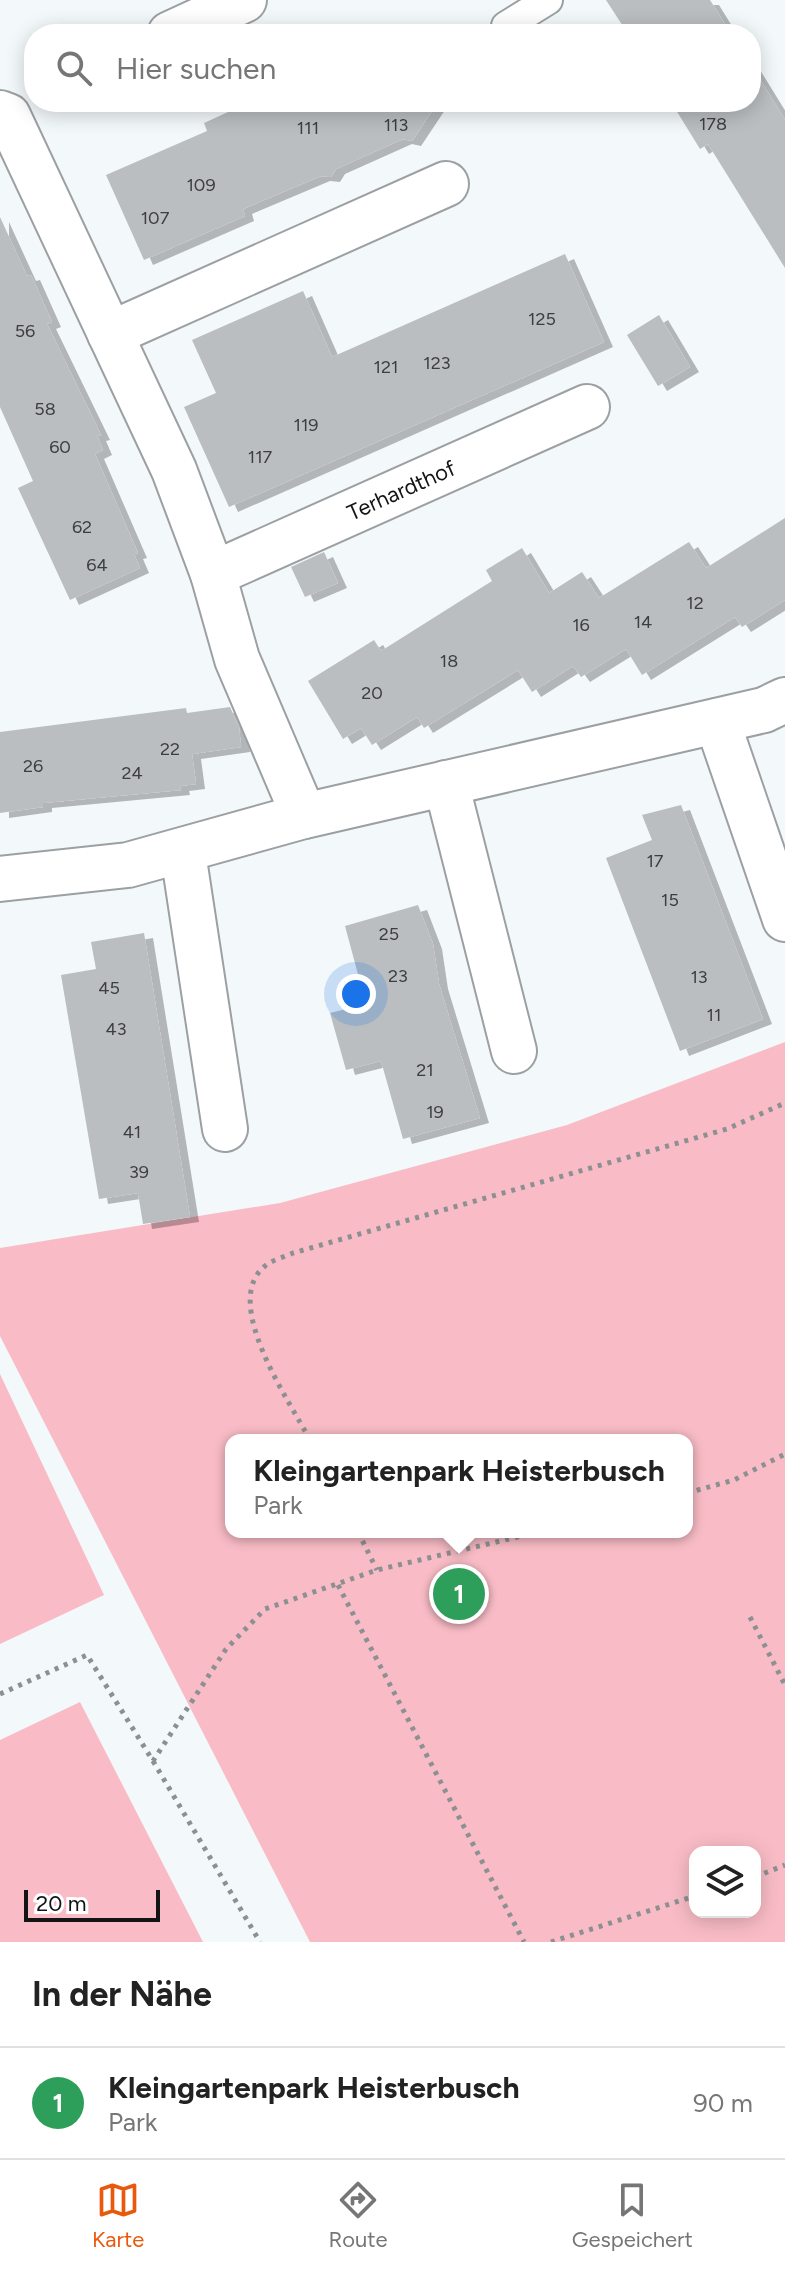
<!DOCTYPE html>
<html lang="de">
<head>
<meta charset="utf-8">
<style>
	:root { --surface:#fff; --page:#f6f6f6; --text:#222; --muted:#767676; --line:#e0e0e0; --accent:#ea580c }
	body { margin:0; font-family:Figtree,sans-serif; background:var(--page); color:var(--text) }
	.controls { position:absolute; right:24px; bottom:24px; display:grid; overflow:hidden; border-radius:16px; box-shadow:0 4px 20px #0003 }
	.controls button { width:72px; height:72px; display:grid; place-items:center; padding:0; border:0; border-bottom:2px solid var(--line); background:var(--surface); color:var(--text); font:40px sans-serif }
	.scale { position:absolute; left:24px; bottom:20px; width:136px; box-sizing:border-box; padding-left:8px; border:4px solid #131415; border-top:0; font-size:22px; line-height:28px; white-space:nowrap; color:#131415; -webkit-text-stroke:6px #fff; paint-order:stroke }
	.you { position:absolute; left:356px; top:994px; width:28px; height:28px; margin:-20px; border:6px solid #fff; border-radius:50%; background:#1a73e8; box-shadow:0 0 0 12px #1a73e833 }
	.badge { display:grid; place-items:center; width:52px; height:52px; border-radius:50%; background:var(--accent); color:#fff; font-size:26px; font-weight:700 }
	.pin { position:absolute; translate:-50% -50%; border:4px solid #fff; box-shadow:0 2px 8px #0006 }
	.popup { position:absolute; left:225px; top:1434px; width:468px; height:104px; box-sizing:border-box; display:grid; place-content:center; border-radius:16px; background:var(--surface); filter:drop-shadow(0 2px 6px #0005); font-size:26px; white-space:nowrap; color:var(--muted) }
	.popup b { font-size:30px; color:var(--text) }
	.popup::after { content:''; position:absolute; left:50%; top:100%; margin-left:-16px; border:16px solid transparent; border-top-color:var(--surface) }
	.list { margin:0; padding:0; list-style:none }
	h2 { display:flex; justify-content:space-between; align-items:center; height:104px; margin:0; padding:0 32px; font-size:34px }
	h2 small { font-size:26px; font-weight:400; color:var(--muted) }
	.list li { display:grid; grid-template-columns:52px 1fr auto; gap:24px; align-items:center; box-sizing:border-box; height:112px; padding:0 32px; border-top:2px solid var(--line) }
	.list b { display:block; font-size:30px; white-space:nowrap }
	.list p { margin:0; font-size:26px; white-space:nowrap; color:var(--muted) }
	.list em { font-size:26px; font-style:normal; color:var(--muted) }
	.icon { flex:none; width:44px; height:44px; fill:none; stroke:currentColor; stroke-width:2; stroke-linecap:round; stroke-linejoin:round }
	.map { position:relative; flex:none; width:785px; height:1942px; overflow:hidden }
	.search { position:absolute; background:var(--surface); box-shadow:0 4px 20px #0003; left:24px; right:24px; top:24px; height:88px; display:flex; align-items:center; gap:20px; box-sizing:border-box; padding:0 28px; border-radius:32px; color:var(--muted); font-size:30px }
	.sheet { height:216px; background:var(--surface) }
	nav { display:flex; justify-content:space-around; align-items:center; box-sizing:border-box; height:112px; border-top:2px solid var(--line); background:var(--surface); font-size:22px; color:var(--muted) }
	nav a { display:grid; justify-items:center; gap:4px }
	nav .on { color:var(--accent) }
	.map>svg:first-child { display:block }
</style>
</head>
<body>
<div class="map">
<svg width="785" height="1942" viewBox="0 0 785 1942">
	<defs>
		<filter id="shadow"><feDropShadow dx="9" dy="5" stdDeviation="0" flood-color="#0004"/></filter>
	</defs>
	<rect width="100%" height="100%" fill="#f3f8fb"/>
	<g fill="#f9bcc6" fill-rule="evenodd">
		<path d="M 785,1042 L 785,1942 L 310,1942 L 0,1336 L 0,1248 L 280,1203 L 567,1125 ZM 231,1440 L 687,1440 L 687,1532 L 231,1532 ZM 695,1852 L 755,1852 L 755,1912 L 695,1912 Z"/>
		<path d="M 0,1374 L 104,1595 L 0,1644 Z"/>
		<path d="M 80,1702 L 203,1942 L 0,1942 L 0,1740 Z"/>
	</g>
	<g fill="#babec1" filter="url(#shadow)">
		<path d="M 606,0 L 710,0 L 731,34 L 628,34 Z"/>
		<path d="M 751,65 L 785,120 L 785,268 L 708,144 L 700,149 L 671,102 L 751,102 Z"/>
		<path d="M 250,102 L 438,102 L 412,141 L 403,139 L 336,169 L 331,177 L 321,176 L 243,209 L 245,216 L 144,260 L 106,175 L 207,131 L 204,123 Z"/>
		<path d="M 0,217 L 27,276 L 31,275 L 52,322 L 47,324 L 101,435 L 97,436 L 103,450 L 95,454 L 138,553 L 134,554 L 140,568 L 70,600 L 18,488 L 33,481 L 0,407 Z"/>
		<path d="M 565,254 L 604,342 L 229,507 L 184,407 L 216,393 L 192,340 L 303,291 L 332,357 Z"/>
		<path d="M 659,315 L 690,367 L 658,386 L 627,335 Z"/>
		<path d="M 785,518 L 785,600 L 742,627 L 735,617 L 642,675 L 626,649 L 581,677 L 573,666 L 532,692 L 518,670 L 424,728 L 417,717 L 372,745 L 361,728 L 343,739 L 308,681 L 374,640 L 381,651 L 492,581 L 486,570 L 522,548 L 549,593 L 582,572 L 599,598 L 689,542 L 706,568 Z"/>
		<path d="M 324,552 L 338,583 L 305,597 L 291,567 Z"/>
		<path d="M 230,707 L 239,727 L 241,747 L 192,754 L 196,784 L 180,786 L 181,790 L 43,803 L 43,807 L 0,813 L 0,732 L 186,708 L 187,713 Z"/>
		<path d="M 681,805 L 763,1019 L 680,1051 L 606,858 L 652,840 L 642,815 Z"/>
		<path d="M 418,905 L 433,944 L 439,984 L 480,1118 L 403,1139 L 381,1061 L 346,1070 L 330,1013 L 366,1004 L 345,926 Z"/>
		<path d="M 144,933 L 190,1217 L 143,1224 L 138,1193 L 99,1199 L 61,975 L 96,969 L 91,942 Z"/>
	</g>
	<g fill="none" stroke-linecap="round" stroke-linejoin="round">
		<g stroke="#9ca0a3" stroke-width="32">
			<path id="service" d="M 506,26 L 548,0"/>
		</g>
		<g stroke="#9ca0a3" stroke-width="48">
			<g id="minor">
				<path d="M 170,34 L 244,0"/>
				<path d="M 0,113 L 8,116 L 174,470 L 213,574 L 237,659 L 304,816"/>
				<path d="M 110,334 L 446,184"/>
				<path id="s1" d="M 213,574 L 587,407"/>
				<path d="M 717,721 L 785,919"/>
				<path d="M 446,783 L 514,1051"/>
				<path d="M 183,853 L 225,1129"/>
				<path d="M 0,879 L 128,865 L 304,816 L 764,710 L 785,700"/>
			</g>
		</g>
		<g stroke="#8d9092" stroke-width="5" stroke-dasharray="4 6" stroke-linecap="butt">
			<path d="M 310,1440 C 290,1402 220,1302 265,1266 C 272,1260 284,1257 293,1253 L 727,1129 L 785,1103"/>
			<path d="M 687,1493 L 734,1480 L 785,1454"/>
			<path d="M 358,1532 L 377,1570"/>
			<path d="M 338,1585 L 524,1942"/>
			<path d="M 750,1617 L 785,1685"/>
			<path d="M 0,1694 L 87,1655 L 153,1761 L 226,1649 L 265,1609 L 377,1570 L 539,1532"/>
			<path d="M 153,1761 L 260,1942"/>
			<path d="M 755,1877 L 785,1865"/>
			<path d="M 551,1942 L 695,1896"/>
		</g>
		<use href="#service" stroke="#fff" stroke-width="28"/>
		<use href="#minor" stroke="#fff" stroke-width="44"/>
	</g>
	<g text-anchor="middle" stroke-width="7" stroke-linejoin="round" paint-order="stroke">
		<g font-size="18" fill="#3d3e40">
			<text x="713" y="130">178</text>
			<text x="396" y="131">113</text>
			<text x="308" y="134">111</text>
			<text x="201" y="191">109</text>
			<text x="155" y="224">107</text>
			<text x="542" y="325">125</text>
			<text x="25" y="337">56</text>
			<text x="437" y="369">123</text>
			<text x="386" y="373">121</text>
			<text x="45" y="415">58</text>
			<text x="306" y="431">119</text>
			<text x="60" y="453">60</text>
			<text x="260" y="463">117</text>
			<text x="82" y="533">62</text>
			<text x="97" y="571">64</text>
			<text x="695" y="609">12</text>
			<text x="643" y="628">14</text>
			<text x="581" y="631">16</text>
			<text x="449" y="667">18</text>
			<text x="372" y="699">20</text>
			<text x="170" y="755">22</text>
			<text x="33" y="772">26</text>
			<text x="132" y="779">24</text>
			<text x="655" y="867">17</text>
			<text x="670" y="906">15</text>
			<text x="389" y="940">25</text>
			<text x="398" y="982">23</text>
			<text x="699" y="983">13</text>
			<text x="109" y="994">45</text>
			<text x="714" y="1021">11</text>
			<text x="116" y="1035">43</text>
			<text x="425" y="1076">21</text>
			<text x="435" y="1118">19</text>
			<text x="132" y="1138">41</text>
			<text x="139" y="1178">39</text>
		</g>
		<g font-size="22" fill="#131415" stroke="#fff">
			<text dy="8" stroke="none"><textPath href="#s1" startOffset="206">Terhardthof</textPath></text>
		</g>
	</g>
</svg>
<div class="controls">
<button><svg class="icon" aria-label="layers" viewBox="0 0 24 24"><path d="M12 4l9 5-9 5-9-5zM3 14l9 5 9-5"/></svg></button>
</div>
<div class="scale">20 m</div>
<div class="you"></div>
<div class="pin badge" style="left:459px;top:1594px;background:#2e9e5b">1</div>
<div class="popup"><b>Kleingartenpark Heisterbusch</b>Park</div>
<div class="search"><svg class="icon" aria-label="search" viewBox="0 0 24 24"><circle cx="10" cy="10" r="6"/><path d="M15 15l6 6"/></svg>Hier suchen</div>
</div>
<section class="sheet">
<h2>In der Nähe<small></small></h2>
<ul class="list">
<li><span class="badge" style="background:#2e9e5b">1</span><div><b>Kleingartenpark Heisterbusch</b><p>Park</p></div><em>90 m</em></li>
</ul>
</section>
<nav>
<a class="on"><svg class="icon" aria-label="map" viewBox="0 0 24 24"><path d="M3 6l6-2 6 2 6-2v14l-6 2-6-2-6 2zM9 4v14M15 6v14"/></svg>Karte</a>
<a><svg class="icon" aria-label="directions" viewBox="0 0 24 24"><path d="M12 3l9 9-9 9-9-9zM9 14v-3h6M13 9l2 2-2 2"/></svg>Route</a>
<a><svg class="icon" aria-label="saved" viewBox="0 0 24 24"><path d="M7 4h10v16l-5-4-5 4z"/></svg>Gespeichert</a>
</nav>
</body>
</html>
